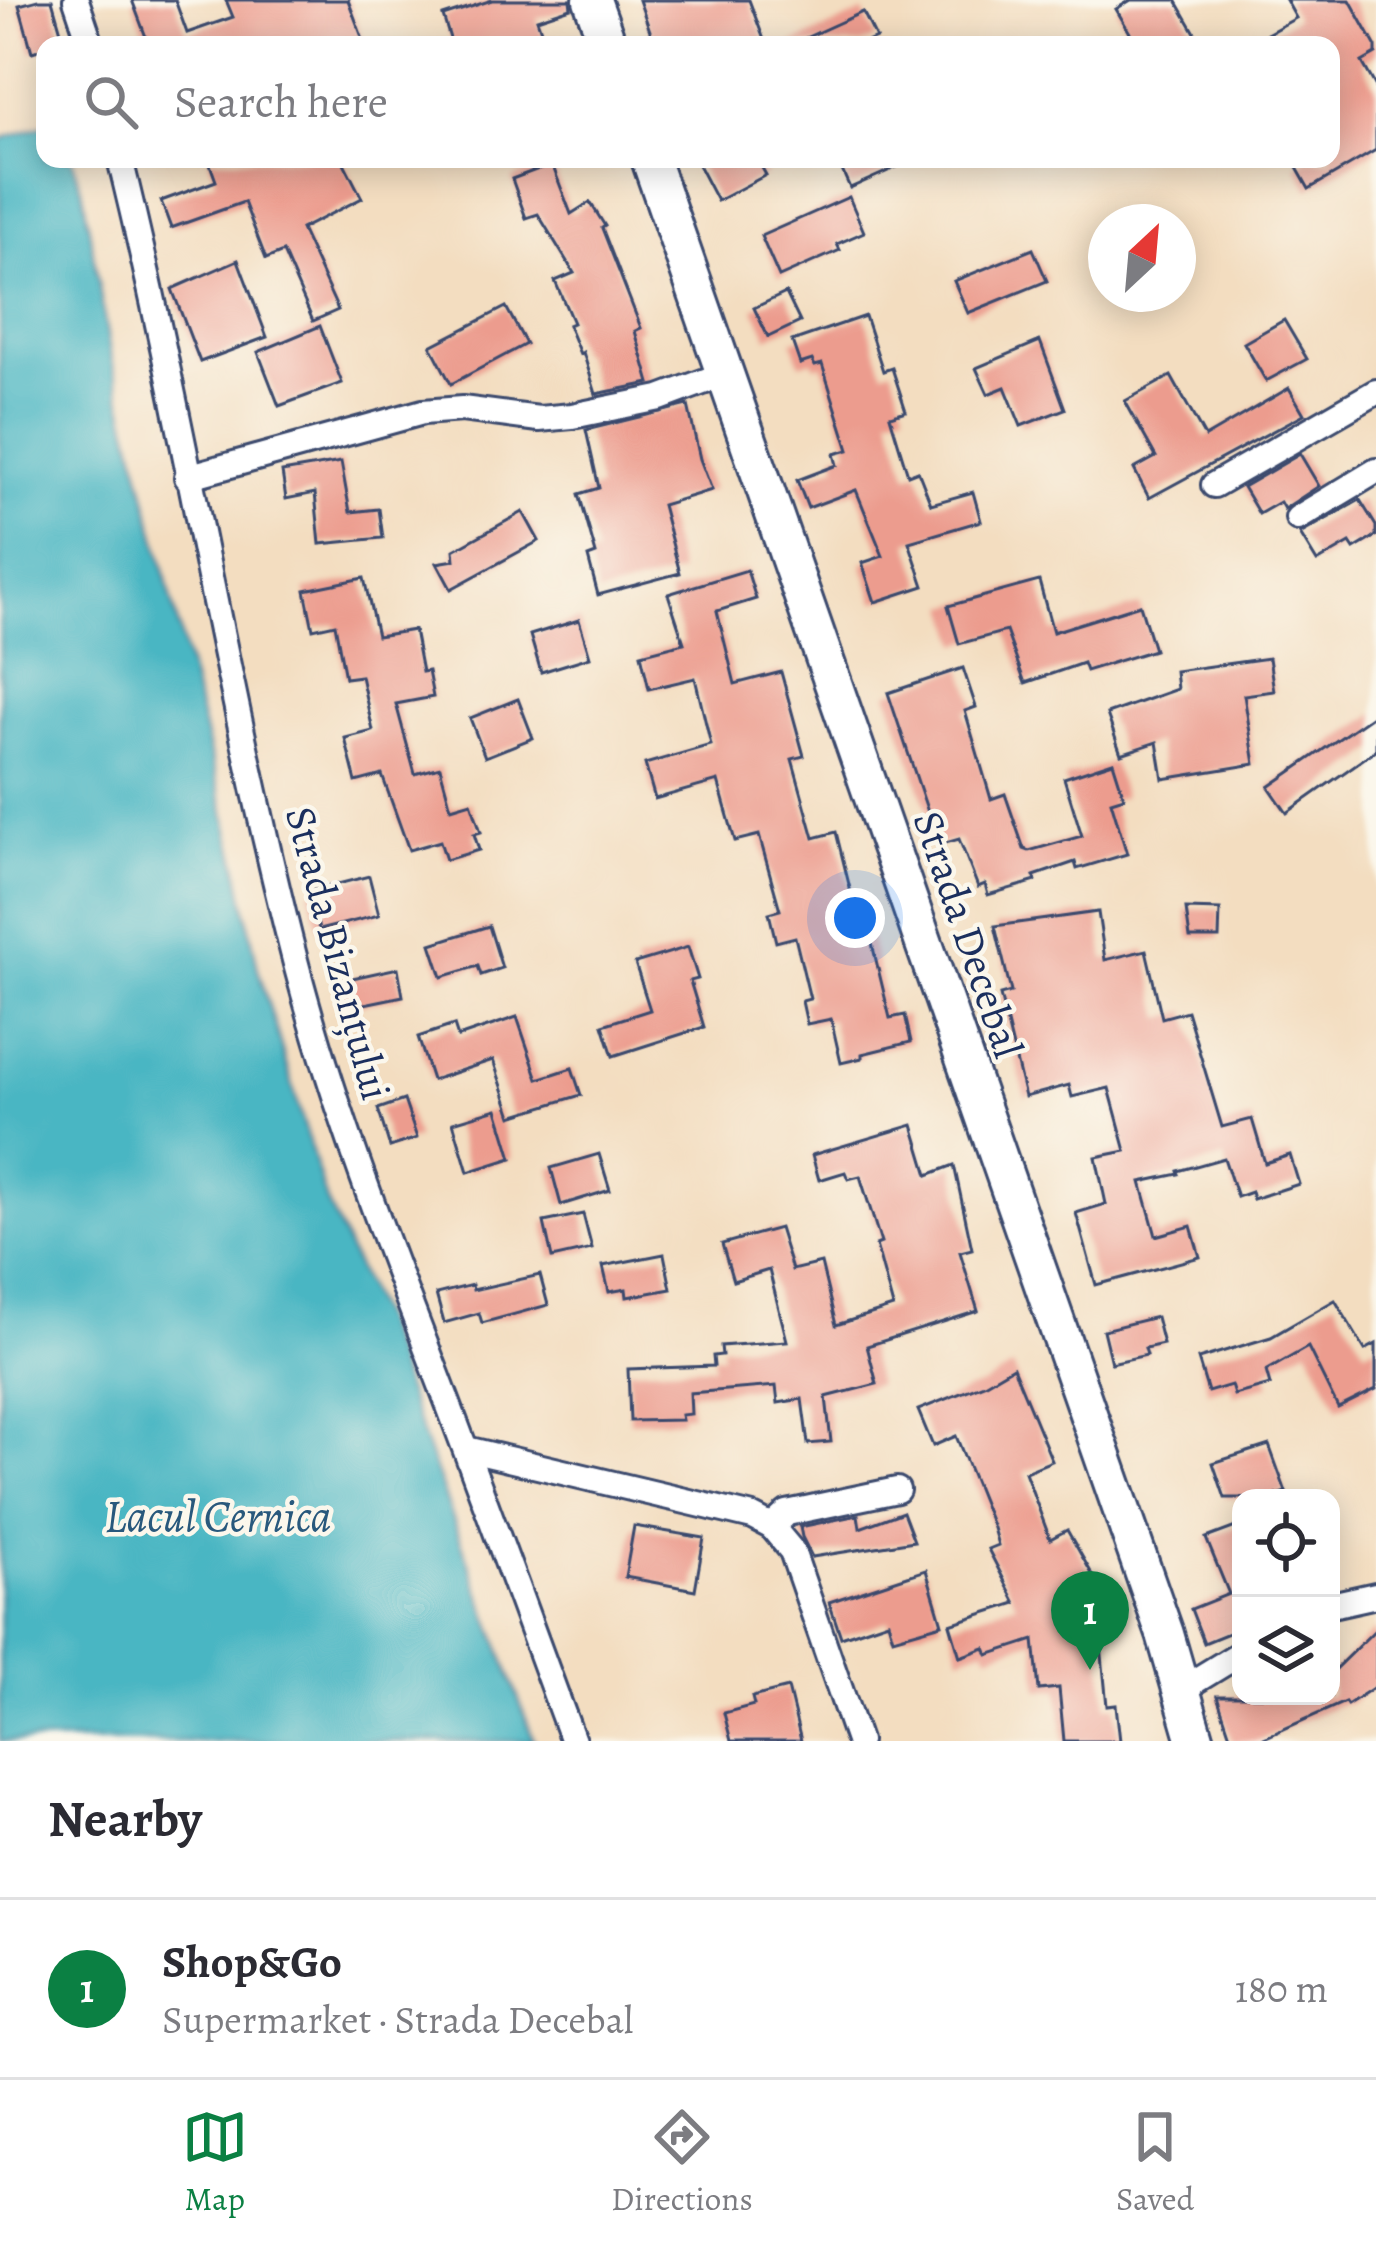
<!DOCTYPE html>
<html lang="en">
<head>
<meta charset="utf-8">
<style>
	:root { --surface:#fff; --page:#f2f2f3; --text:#2b2b33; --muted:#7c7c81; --line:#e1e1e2; --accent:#0b8043 }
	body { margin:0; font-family:Alegreya,serif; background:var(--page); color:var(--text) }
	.controls { position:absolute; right:36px; bottom:36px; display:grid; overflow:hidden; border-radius:24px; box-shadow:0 6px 30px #0003 }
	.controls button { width:108px; height:108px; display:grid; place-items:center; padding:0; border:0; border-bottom:3px solid var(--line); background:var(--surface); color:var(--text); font:60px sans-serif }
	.compass { position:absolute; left:1088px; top:204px; width:108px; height:108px; border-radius:50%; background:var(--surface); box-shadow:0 6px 30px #0003; rotate:26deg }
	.you { position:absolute; left:855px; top:918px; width:42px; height:42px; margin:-30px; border:9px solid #fff; border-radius:50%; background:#1a73e8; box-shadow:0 0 0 18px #1a73e833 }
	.badge { display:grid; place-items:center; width:78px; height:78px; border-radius:50%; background:var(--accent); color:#fff; font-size:39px; font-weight:700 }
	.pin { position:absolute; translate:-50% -99px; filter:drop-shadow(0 3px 6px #0008) }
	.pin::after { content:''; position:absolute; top:63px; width:42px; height:36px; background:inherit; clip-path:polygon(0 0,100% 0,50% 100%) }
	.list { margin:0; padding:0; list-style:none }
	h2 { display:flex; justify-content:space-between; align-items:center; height:156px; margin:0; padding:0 48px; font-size:51px }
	h2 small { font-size:39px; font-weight:400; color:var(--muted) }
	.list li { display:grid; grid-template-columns:78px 1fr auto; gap:36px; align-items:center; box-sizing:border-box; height:180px; padding:0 48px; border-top:3px solid var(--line) }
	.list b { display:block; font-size:45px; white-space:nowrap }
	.list p { margin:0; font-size:39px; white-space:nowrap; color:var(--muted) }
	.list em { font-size:39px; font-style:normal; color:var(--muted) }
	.icon { flex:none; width:66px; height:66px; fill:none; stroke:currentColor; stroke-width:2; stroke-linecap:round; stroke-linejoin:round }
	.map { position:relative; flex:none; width:1376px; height:1741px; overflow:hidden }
	.search { position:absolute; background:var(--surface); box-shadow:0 6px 30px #0003; left:36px; right:36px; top:36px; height:132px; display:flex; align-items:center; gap:30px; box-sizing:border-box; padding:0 42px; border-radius:24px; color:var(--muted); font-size:45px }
	.sheet { height:336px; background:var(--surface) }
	nav { display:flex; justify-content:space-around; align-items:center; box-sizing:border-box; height:168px; border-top:3px solid var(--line); background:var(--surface); font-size:33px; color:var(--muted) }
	nav a { display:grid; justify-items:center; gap:6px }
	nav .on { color:var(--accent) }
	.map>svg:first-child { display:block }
</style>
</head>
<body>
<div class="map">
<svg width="1376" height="1741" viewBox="0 0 1376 1741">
	<rect width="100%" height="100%" fill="#fbf7ec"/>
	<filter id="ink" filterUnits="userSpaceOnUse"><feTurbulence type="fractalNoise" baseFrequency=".00833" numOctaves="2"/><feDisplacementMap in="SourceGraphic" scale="24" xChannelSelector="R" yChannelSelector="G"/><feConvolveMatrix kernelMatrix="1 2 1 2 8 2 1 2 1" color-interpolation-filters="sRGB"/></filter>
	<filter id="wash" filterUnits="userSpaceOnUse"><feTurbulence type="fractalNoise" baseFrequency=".004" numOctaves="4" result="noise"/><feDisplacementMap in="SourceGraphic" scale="48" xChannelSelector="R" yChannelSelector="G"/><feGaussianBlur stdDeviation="2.7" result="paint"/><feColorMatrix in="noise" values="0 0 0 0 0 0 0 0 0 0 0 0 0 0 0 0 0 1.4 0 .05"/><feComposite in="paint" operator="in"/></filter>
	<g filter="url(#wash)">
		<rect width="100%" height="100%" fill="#f3ddc0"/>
		<path fill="#48b6c3" stroke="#327290" stroke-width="3" d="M 45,125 L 45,159 L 72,159 L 83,193 L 110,352 L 235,854 L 258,969 L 327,1202 L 379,1316 L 534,1741 L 0,1741 L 0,139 Z"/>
		<g id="blocks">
			<g fill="#ec9c8e">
				<path d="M 38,0 L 52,0 L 64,42 L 32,52 L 19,5 Z"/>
				<path d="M 132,0 L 175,0 L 187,33 L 233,17 L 226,0 L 348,0 L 365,45 L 149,45 Z"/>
				<path d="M 492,0 L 570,0 L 571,8 L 537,19 L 546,45 L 452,45 L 443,16 Z"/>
				<path d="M 639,0 L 749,0 L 766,45 L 655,45 Z"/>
				<path d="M 1131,0 L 1176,0 L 1202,45 L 1137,45 L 1116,9 Z"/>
				<path d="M 1286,0 L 1350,0 L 1376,47 L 1376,54 L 1362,62 L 1376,87 L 1376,150 L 1309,189 L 1296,166 L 1308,159 L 1331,159 L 1331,45 L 1247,45 L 1296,18 Z"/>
				<path d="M 863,12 L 876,38 L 860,45 L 790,45 Z"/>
				<path d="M 208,159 L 342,159 L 362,198 L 301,229 L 338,310 L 313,321 L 283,252 L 266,259 L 244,202 L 171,228 L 161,201 L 216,181 Z"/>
				<path d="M 695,159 L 757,159 L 766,175 L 717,201 Z"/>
				<path d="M 837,159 L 915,159 L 850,188 Z"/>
				<path d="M 552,164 L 571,214 L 590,202 L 605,226 L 602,228 L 641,328 L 635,331 L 650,383 L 596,394 L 583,352 L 580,354 L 568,325 L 573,323 L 555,281 L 574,273 L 538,214 L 526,218 L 512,179 Z"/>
				<path d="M 849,197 L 864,232 L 837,244 L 840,250 L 779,277 L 761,236 Z"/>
				<path d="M 1033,249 L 1047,281 L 968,313 L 954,281 Z"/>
				<path d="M 238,260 L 267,337 L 200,362 L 172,289 Z"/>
				<path d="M 786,293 L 800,322 L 768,337 L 754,308 Z"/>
				<path d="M 506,307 L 526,344 L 451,384 L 431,346 Z"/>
				<path d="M 865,316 L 883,371 L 892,368 L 906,411 L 890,416 L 908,475 L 918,471 L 931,504 L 973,492 L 981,521 L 909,542 L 924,586 L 875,602 L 862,563 L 883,556 L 856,490 L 808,508 L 797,480 L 837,465 L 834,454 L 849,450 L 822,364 L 815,366 L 812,360 L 800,364 L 792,341 Z"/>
				<path d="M 1284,320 L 1307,359 L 1266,381 L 1244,343 Z"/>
				<path d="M 320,326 L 342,383 L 279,406 L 258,352 Z"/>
				<path d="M 1040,341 L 1065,409 L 1021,426 L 1005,387 L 988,394 L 976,368 Z"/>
				<path d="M 1171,376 L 1205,437 L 1289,388 L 1304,414 L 1149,498 L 1134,469 L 1156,457 L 1125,401 Z"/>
				<path d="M 688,405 L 700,459 L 712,490 L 662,505 L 680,573 L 598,595 L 588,557 L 596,554 L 579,494 L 599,488 L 586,430 Z"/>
				<path d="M 1300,454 L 1319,486 L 1284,509 L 1280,502 L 1259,514 L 1243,487 Z"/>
				<path d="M 341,462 L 350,512 L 379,509 L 383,538 L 320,544 L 315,493 L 286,499 L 282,472 Z"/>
				<path d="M 1360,500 L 1376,526 L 1376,536 L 1354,549 L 1350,543 L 1317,562 L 1300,534 Z"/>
				<path d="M 523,512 L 539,541 L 451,589 L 437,563 L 455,560 L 454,550 Z"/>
				<path d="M 747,570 L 756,599 L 717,611 L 735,684 L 781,672 L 804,756 L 792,759 L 814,838 L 836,832 L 861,933 L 869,931 L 890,1018 L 905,1015 L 911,1042 L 862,1054 L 862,1058 L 841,1063 L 831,1019 L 807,1024 L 802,1001 L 810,999 L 795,937 L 776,942 L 769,913 L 780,910 L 759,835 L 735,841 L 718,781 L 655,799 L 645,764 L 711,745 L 695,678 L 649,689 L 641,654 L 684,643 L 668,594 Z"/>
				<path d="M 364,578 L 377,636 L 414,630 L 422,672 L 428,671 L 433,697 L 396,704 L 415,774 L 440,767 L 451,808 L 471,802 L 481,832 L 474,834 L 479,850 L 446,860 L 440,841 L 409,850 L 382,775 L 356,782 L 345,738 L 373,731 L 361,676 L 345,678 L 335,624 L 313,629 L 305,590 Z"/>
				<path d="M 1039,581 L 1053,632 L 1140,605 L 1154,650 L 1086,671 L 1083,663 L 1025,683 L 1006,631 L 959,644 L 948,606 Z"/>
				<path d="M 579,620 L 590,657 L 541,672 L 530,635 Z"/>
				<path d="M 1269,658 L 1274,691 L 1244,695 L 1255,764 L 1163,779 L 1157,742 L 1121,754 L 1107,714 L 1177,689 L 1175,671 Z"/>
				<path d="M 963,668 L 976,707 L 965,711 L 991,799 L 1005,794 L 1024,849 L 1029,851 L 1082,836 L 1064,778 L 1113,762 L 1124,797 L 1111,801 L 1127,854 L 1077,869 L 1075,862 L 1034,876 L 1036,881 L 988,895 L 985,884 L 978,887 L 959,839 L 939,845 L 888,693 Z"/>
				<path d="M 518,699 L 533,738 L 485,757 L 470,718 Z"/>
				<path d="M 1376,713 L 1376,750 L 1287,813 L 1269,787 Z"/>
				<path d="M 369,876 L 379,915 L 319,930 L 310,891 Z"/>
				<path d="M 1186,909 L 1220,910 L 1219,938 L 1190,938 Z"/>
				<path d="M 1098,912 L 1105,960 L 1146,950 L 1162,1018 L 1187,1011 L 1222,1127 L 1252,1119 L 1265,1163 L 1290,1155 L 1299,1184 L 1253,1199 L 1251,1192 L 1237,1197 L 1224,1158 L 1178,1171 L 1179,1174 L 1141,1182 L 1156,1236 L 1191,1226 L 1200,1257 L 1096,1285 L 1076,1213 L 1106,1204 L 1096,1157 L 1126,1151 L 1109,1088 L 1072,1097 L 1069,1085 L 1025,1097 L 1000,995 L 1011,992 L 995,926 Z"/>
				<path d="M 489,926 L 502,968 L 481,975 L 478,966 L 442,977 L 431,944 Z"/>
				<path d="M 688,947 L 698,979 L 690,981 L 704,1027 L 613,1056 L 603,1025 L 650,1010 L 635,963 Z"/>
				<path d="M 398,968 L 403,996 L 345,1008 L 339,981 Z"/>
				<path d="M 517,1017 L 538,1079 L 572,1068 L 581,1095 L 512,1116 L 493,1060 L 432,1080 L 418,1037 L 454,1025 L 458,1037 Z"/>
				<path d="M 404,1100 L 417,1138 L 390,1147 L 378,1109 Z"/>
				<path d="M 497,1109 L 512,1158 L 468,1172 L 453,1122 Z"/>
				<path d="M 913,1125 L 928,1175 L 954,1165 L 972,1249 L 960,1252 L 978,1311 L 867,1346 L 877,1384 L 826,1397 L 831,1442 L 808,1444 L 802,1399 L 778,1403 L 776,1386 L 690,1393 L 691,1414 L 681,1415 L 682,1420 L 630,1421 L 628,1369 L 714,1366 L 713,1356 L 722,1355 L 721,1346 L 787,1341 L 769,1270 L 733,1281 L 722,1244 L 779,1228 L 792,1270 L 821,1263 L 836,1325 L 893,1307 L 876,1245 L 881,1243 L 860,1176 L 848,1179 L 845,1172 L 819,1180 L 812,1155 Z"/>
				<path d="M 599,1154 L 610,1190 L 561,1205 L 551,1168 Z"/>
				<path d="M 583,1214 L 592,1249 L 552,1258 L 544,1222 Z"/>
				<path d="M 664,1254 L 671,1289 L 627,1297 L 626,1289 L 609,1292 L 603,1266 Z"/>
				<path d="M 540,1275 L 548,1305 L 482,1323 L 479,1313 L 444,1323 L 436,1294 L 472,1285 L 473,1290 Z"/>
				<path d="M 1335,1300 L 1365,1350 L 1376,1344 L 1376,1389 L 1338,1408 L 1308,1347 L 1266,1371 L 1270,1385 L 1234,1395 L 1231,1385 L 1208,1392 L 1198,1359 L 1271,1337 Z"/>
				<path d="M 1156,1317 L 1163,1344 L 1145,1348 L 1147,1355 L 1111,1363 L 1103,1330 Z"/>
				<path d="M 1013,1367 L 1052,1461 L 1025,1472 L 1050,1539 L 1067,1530 L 1096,1581 L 1113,1633 L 1100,1635 L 1107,1706 L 1116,1705 L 1120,1741 L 1064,1741 L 1059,1688 L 1039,1690 L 1034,1640 L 988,1655 L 985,1648 L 960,1657 L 950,1624 L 1016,1603 L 988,1549 L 998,1545 L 993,1528 L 956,1436 L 933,1446 L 918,1410 L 984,1384 Z"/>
				<path d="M 1269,1445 L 1286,1492 L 1267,1498 L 1225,1498 L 1213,1463 Z"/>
				<path d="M 903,1512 L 914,1541 L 812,1557 L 802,1537 L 800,1527 L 858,1515 L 860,1528 Z"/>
				<path d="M 1241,1525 L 1241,1628 L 1204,1643 L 1191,1609 L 1229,1594 L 1206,1538 Z"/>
				<path d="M 634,1526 L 704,1538 L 695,1590 L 625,1577 Z"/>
				<path d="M 926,1570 L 942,1624 L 893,1638 L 888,1621 L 841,1637 L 829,1602 Z"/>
				<path d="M 1376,1629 L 1376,1686 L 1347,1705 L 1345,1702 L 1257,1741 L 1232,1741 L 1217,1696 L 1331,1696 L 1331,1673 Z"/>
				<path d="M 788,1688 L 801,1741 L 731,1741 L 724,1713 L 754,1705 L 752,1697 Z"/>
			</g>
		</g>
	</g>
	<g filter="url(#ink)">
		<use href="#blocks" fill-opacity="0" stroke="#3b496d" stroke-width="3"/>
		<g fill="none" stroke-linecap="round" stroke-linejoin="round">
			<g stroke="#3b496d" stroke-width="30">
				<g id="minor">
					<path d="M 76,0 L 91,45"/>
					<path d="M 120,159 C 186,426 227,698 296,964 C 334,1110 390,1252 444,1393 C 488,1508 530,1625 573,1741"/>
					<path d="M 187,477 L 423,412 L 462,409 L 539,419 L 572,416 L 660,398 L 727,373"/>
					<path d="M 1214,485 L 1376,392"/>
					<path d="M 1298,518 L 1376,471"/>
					<path d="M 466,1449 L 753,1517 L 772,1527 L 792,1551 L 858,1741"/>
					<path d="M 772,1527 L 787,1513 L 897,1490"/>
					<path d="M 1331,1605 L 1376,1595"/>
					<path d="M 1182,1689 L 1241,1653"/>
				</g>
			</g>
			<g stroke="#3b496d" stroke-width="42">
				<g id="secondary">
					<path d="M 592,0 L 608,45"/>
					<path d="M 650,159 L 1165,1634 L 1196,1741"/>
				</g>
			</g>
			<use href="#minor" stroke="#fff" stroke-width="24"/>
			<use href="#secondary" stroke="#fff" stroke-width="36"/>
		</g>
	</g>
	<g text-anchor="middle" stroke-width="9" stroke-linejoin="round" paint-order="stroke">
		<g font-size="42" fill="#1b2f5e" stroke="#fbf7ec">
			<text transform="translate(969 934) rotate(71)" y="15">Strada Decebal</text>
			<text transform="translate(339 953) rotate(75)" y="15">Strada Bizanțului</text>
		</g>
		<g font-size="45" font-style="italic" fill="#28587c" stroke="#fbf7ec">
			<text x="218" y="1531">Lacul Cernica</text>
		</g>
	</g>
</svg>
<div class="controls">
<button><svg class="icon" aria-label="locate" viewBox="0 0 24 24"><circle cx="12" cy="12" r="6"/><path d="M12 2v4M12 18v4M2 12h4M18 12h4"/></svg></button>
<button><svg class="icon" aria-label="layers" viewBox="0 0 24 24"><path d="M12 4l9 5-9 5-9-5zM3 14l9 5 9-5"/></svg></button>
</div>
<svg class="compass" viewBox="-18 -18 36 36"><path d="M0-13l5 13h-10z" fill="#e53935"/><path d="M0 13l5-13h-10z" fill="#7c7c81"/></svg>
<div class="you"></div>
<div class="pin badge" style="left:1090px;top:1670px">1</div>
<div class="search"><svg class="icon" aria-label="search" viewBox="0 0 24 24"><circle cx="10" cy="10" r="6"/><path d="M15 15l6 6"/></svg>Search here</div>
</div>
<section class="sheet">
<h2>Nearby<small></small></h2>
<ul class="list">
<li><span class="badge">1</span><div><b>Shop&amp;Go</b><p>Supermarket · Strada Decebal</p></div><em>180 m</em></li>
</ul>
</section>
<nav>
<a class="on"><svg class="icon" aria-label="map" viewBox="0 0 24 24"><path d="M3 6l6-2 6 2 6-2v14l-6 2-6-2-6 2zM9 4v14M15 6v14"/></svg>Map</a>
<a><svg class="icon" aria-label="directions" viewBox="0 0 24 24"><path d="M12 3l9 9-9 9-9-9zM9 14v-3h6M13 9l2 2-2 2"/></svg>Directions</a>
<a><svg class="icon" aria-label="saved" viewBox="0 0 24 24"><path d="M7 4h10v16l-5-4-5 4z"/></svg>Saved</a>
</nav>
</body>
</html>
